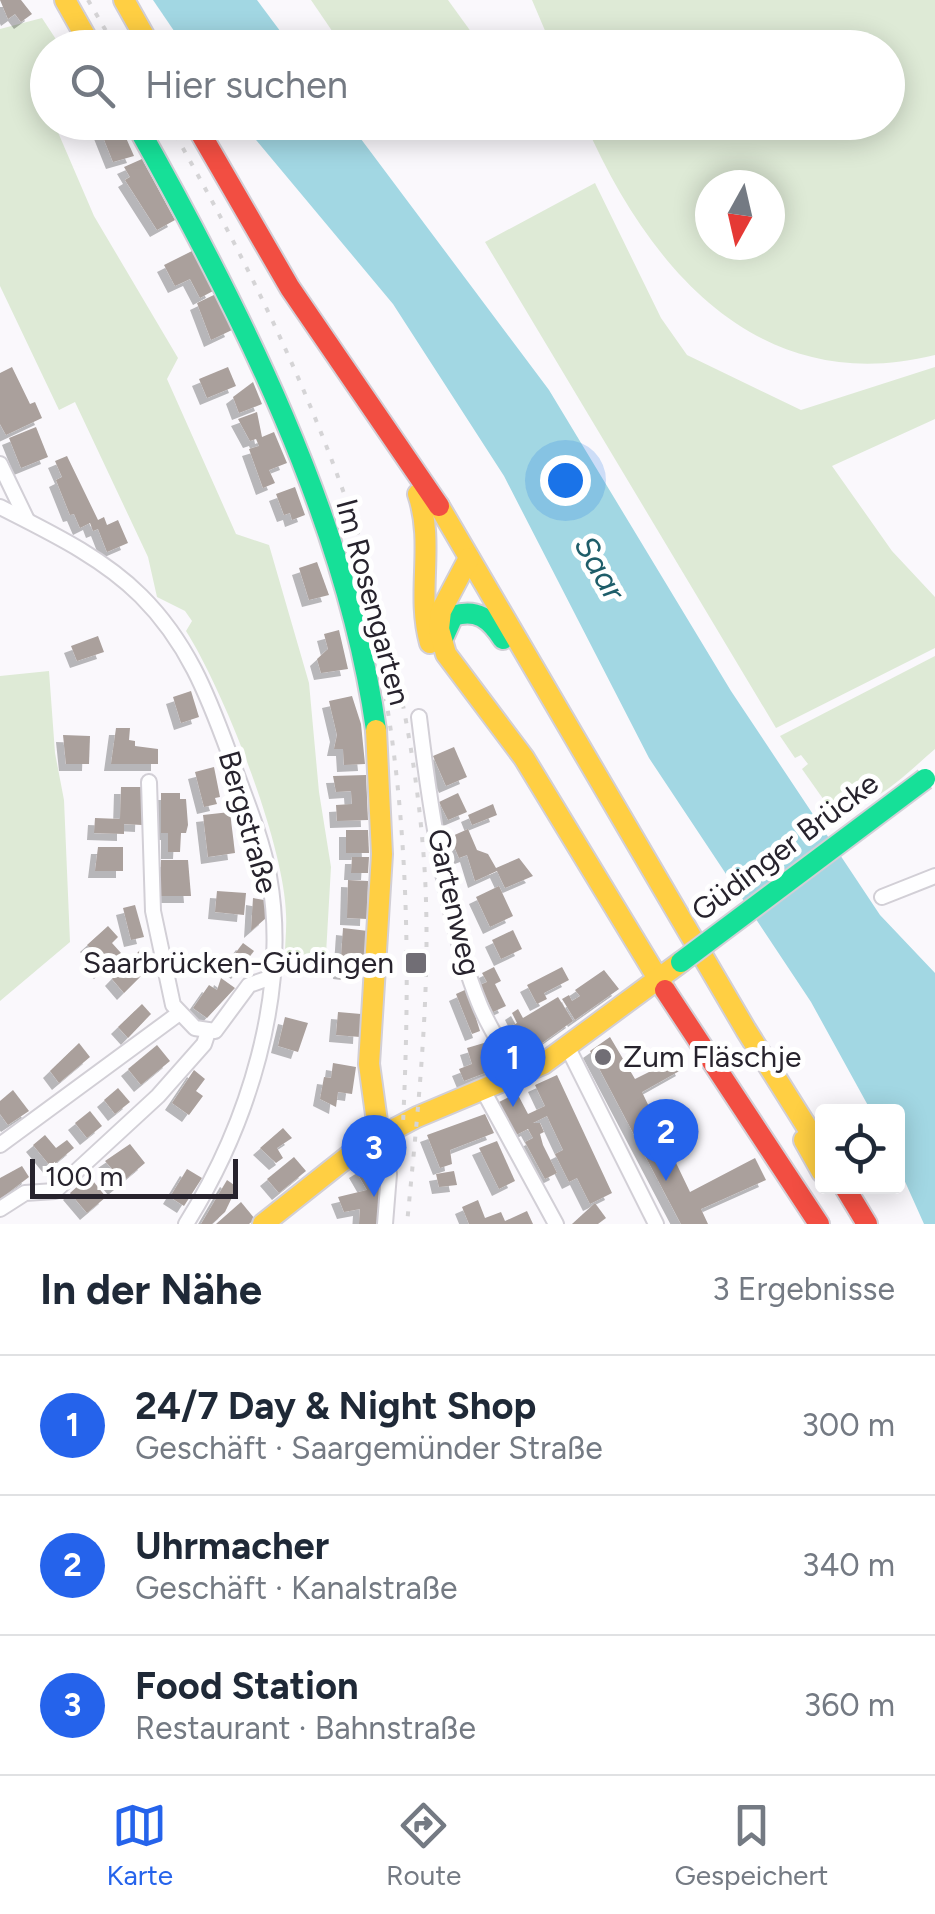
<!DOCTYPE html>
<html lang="de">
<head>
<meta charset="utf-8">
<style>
	:root { --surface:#fff; --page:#f2f2f3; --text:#1f2937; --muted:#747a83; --line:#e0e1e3; --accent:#2563eb }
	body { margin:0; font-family:Figtree,sans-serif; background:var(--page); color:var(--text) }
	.controls { position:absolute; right:30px; bottom:30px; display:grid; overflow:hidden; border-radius:10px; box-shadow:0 5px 25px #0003 }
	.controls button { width:90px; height:90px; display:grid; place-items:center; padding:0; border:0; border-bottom:2px solid var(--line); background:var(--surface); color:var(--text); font:50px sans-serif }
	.compass { position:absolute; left:695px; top:170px; width:90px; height:90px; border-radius:50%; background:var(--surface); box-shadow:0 5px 25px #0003; rotate:188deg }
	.scale { position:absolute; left:30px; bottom:25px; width:208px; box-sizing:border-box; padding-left:10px; border:5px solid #27232d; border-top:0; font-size:28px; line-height:35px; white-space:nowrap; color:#27232d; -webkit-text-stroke:8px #fff; paint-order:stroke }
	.you { position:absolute; left:565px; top:480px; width:35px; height:35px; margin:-25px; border:8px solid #fff; border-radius:50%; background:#1a73e8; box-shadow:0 0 0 15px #1a73e833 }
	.badge { display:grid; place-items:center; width:65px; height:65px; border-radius:50%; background:var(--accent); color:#fff; font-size:32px; font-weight:700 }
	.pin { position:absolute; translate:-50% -82px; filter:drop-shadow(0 2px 5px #0008) }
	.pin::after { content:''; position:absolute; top:52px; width:35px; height:30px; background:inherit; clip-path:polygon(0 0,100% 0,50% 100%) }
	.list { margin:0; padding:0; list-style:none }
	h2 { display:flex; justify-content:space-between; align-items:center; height:130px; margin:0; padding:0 40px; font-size:42px }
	h2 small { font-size:32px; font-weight:400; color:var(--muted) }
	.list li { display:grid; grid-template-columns:65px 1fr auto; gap:30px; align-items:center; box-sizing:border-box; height:140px; padding:0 40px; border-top:2px solid var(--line) }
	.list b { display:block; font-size:38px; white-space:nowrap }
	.list p { margin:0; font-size:32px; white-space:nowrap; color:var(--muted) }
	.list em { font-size:32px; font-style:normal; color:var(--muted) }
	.icon { flex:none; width:55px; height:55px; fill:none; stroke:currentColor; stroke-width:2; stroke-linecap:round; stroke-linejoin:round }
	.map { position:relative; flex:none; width:935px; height:1224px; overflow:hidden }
	.search { position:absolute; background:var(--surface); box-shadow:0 5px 25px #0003; left:30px; right:30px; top:30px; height:110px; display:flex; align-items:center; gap:25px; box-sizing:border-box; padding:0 35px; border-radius:55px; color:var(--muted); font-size:38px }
	.sheet { height:550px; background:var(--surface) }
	nav { display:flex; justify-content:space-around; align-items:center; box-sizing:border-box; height:140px; border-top:2px solid var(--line); background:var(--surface); font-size:28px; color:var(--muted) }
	nav a { display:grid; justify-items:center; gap:5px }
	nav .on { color:var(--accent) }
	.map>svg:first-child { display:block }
</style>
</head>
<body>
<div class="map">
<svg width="935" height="1224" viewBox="0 0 935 1224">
	<defs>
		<filter id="shadow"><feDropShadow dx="-7" dy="7" stdDeviation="0" flood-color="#0004"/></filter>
	</defs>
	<rect width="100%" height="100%" fill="#faf8fc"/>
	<g fill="#deead6" fill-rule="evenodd">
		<path d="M 311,0 L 448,0 L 482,47 L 343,47 Z"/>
		<path d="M 532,0 L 935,0 L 935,355 C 759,399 649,269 585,123 L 888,122 L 888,48 L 552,47 ZM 770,185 L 770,245 L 710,245 L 710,185 Z"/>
		<path d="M 42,18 L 61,47 L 48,48 L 48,122 L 54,123 L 94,216 L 178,358 L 167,379 L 236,534 L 269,545 L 309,683 L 319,792 L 331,867 L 326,954 L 314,964 L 285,968 C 284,950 287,932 286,914 C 284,843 224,691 186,631 L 192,621 L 185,611 L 157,597 L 148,557 L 75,402 L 59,410 L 0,286 L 0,29 Z"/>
		<path d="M 595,183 L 661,318 L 687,355 L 801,410 L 935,367 L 935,419 L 832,466 L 892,551 L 935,597 L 935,648 L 776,728 L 485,242 Z"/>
		<path d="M 935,656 L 935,749 C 907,773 877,805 839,811 L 826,803 L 802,769 L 808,764 L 801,755 L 795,758 L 780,736 Z"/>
		<path d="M 49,671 L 55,753 L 64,800 L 70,942 L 0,1001 L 0,676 Z"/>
	</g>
	<g fill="#a2d7e3">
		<path d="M 153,0 L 257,0 L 292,47 L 185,47 Z"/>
		<path d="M 242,123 L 349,123 L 549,390 L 731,691 L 880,915 L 935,973 L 935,1224 L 924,1224 L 898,1166 L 898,1112 L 871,1111 L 811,1002 L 649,758 L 504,476 L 393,304 Z"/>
	</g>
	<g fill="#aaa09c" filter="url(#shadow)">
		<path d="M 0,0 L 21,0 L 32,14 L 21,22 L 15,14 L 8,19 Z"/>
		<path d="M 97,122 L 119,122 L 134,156 L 113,162 Z"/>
		<path d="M 142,159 L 175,220 L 157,230 L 125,180 L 130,177 L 124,167 Z"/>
		<path d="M 192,251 L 213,291 L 200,298 L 190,279 L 175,286 L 164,265 Z"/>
		<path d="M 216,294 L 232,330 L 211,340 L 197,303 Z"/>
		<path d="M 12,367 L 30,404 L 35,402 L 42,418 L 6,435 L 0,424 L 0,373 Z"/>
		<path d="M 228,367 L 236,386 L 207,398 L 199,379 Z"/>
		<path d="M 253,382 L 262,404 L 239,413 L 233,397 Z"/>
		<path d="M 257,412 L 262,437 L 274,432 L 287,463 L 269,470 L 275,483 L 263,488 L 249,449 L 259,446 L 256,439 L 250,441 L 238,419 Z"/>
		<path d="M 36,427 L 48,457 L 21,468 L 9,438 Z"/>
		<path d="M 67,456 L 98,520 L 104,517 L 107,525 L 118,520 L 128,543 L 107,552 L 98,529 L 93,531 L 90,523 L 80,528 L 74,514 L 70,515 L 56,480 L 62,477 L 55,461 Z"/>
		<path d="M 295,487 L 305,515 L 292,520 L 290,513 L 284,515 L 276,494 Z"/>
		<path d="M 317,562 L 329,595 L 309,600 L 299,568 Z"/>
		<path d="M 339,630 L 348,669 L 321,673 L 317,659 L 328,649 L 324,634 Z"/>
		<path d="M 98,636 L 104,652 L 77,661 L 71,646 Z"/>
		<path d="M 191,691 L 199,717 L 181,723 L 173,697 Z"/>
		<path d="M 352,696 L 361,724 L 365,764 L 344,765 L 343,749 L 334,749 L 337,735 L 329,701 Z"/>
		<path d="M 116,728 L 130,728 L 129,740 L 135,741 L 135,746 L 158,749 L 158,764 L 111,764 Z"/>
		<path d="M 63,735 L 90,736 L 89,764 L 66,764 Z"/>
		<path d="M 454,747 L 467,777 L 446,786 L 433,756 Z"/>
		<path d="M 214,767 L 220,797 L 215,798 L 217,804 L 204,807 L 195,772 Z"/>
		<path d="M 366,775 L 368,820 L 337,821 L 336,805 L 352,804 L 351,791 L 336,792 L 333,776 Z"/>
		<path d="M 121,787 L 143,787 L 142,825 L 124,824 L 124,834 L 94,833 L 95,818 L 120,819 Z"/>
		<path d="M 161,793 L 180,793 L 180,799 L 186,799 L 188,825 L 186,833 L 181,833 L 180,852 L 168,852 L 168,833 L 161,833 Z"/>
		<path d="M 458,793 L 467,812 L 448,820 L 439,802 Z"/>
		<path d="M 493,804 L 497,815 L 472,825 L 468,815 Z"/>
		<path d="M 230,812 L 235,853 L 208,857 L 203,815 Z"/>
		<path d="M 468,829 L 477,850 L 488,854 L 496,868 L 519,858 L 533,876 L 505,888 L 497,871 L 475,881 L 467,855 L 459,858 L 450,837 Z"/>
		<path d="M 346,830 L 368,830 L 369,853 L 346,853 Z"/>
		<path d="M 98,847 L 123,847 L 123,871 L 95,871 Z"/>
		<path d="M 352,857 L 369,857 L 368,873 L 351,873 Z"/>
		<path d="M 161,860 L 188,860 L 191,896 L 159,896 Z"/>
		<path d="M 348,880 L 368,881 L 367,919 L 347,918 Z"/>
		<path d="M 499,886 L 513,916 L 490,927 L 476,897 Z"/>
		<path d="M 217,891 L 246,893 L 244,915 L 215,912 Z"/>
		<path d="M 253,898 L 264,900 L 266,918 L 251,931 Z"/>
		<path d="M 135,905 L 144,937 L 131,940 L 123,908 Z"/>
		<path d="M 108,926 L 118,937 L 112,943 L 121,953 L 101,972 L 91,962 L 98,956 L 87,945 Z"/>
		<path d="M 343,928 L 368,931 L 365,975 L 340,972 Z"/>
		<path d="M 513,930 L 522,949 L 501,959 L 492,940 Z"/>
		<path d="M 243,943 L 254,951 L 238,972 L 227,964 Z"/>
		<path d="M 141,949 L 146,971 L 124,993 L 112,979 Z"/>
		<path d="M 494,967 L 501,981 L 495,984 L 506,1006 L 493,1012 L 480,985 L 487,982 L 482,973 Z"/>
		<path d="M 562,967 L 569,980 L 544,993 L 547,999 L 537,1004 L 527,985 Z"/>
		<path d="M 604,970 L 619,989 L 575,1020 L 562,999 L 569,995 L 572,1001 L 580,996 L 575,990 Z"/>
		<path d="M 221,978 L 235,988 L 207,1018 L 193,1008 L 209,985 L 217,990 Z"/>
		<path d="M 467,989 L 480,1031 L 472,1034 L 456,994 Z"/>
		<path d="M 558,997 L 573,1021 L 521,1058 L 505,1030 L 517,1023 L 512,1013 L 518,1009 L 523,1018 Z"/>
		<path d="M 142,1004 L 151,1014 L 128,1038 L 118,1027 Z"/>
		<path d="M 338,1012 L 361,1014 L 360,1037 L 336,1035 Z"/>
		<path d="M 285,1017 L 308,1023 L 298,1052 L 278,1046 Z"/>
		<path d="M 610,1037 L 635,1079 L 677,1058 L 683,1069 L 642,1092 L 690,1192 L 755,1158 L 766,1180 L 701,1209 L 708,1224 L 681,1224 L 590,1051 Z"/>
		<path d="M 494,1040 L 506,1065 L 464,1081 L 459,1069 L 472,1064 L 467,1048 Z"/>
		<path d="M 79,1043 L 90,1057 L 59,1083 L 50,1071 Z"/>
		<path d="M 157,1045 L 170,1061 L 141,1085 L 128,1069 Z"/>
		<path d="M 333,1063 L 356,1067 L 352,1094 L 338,1092 L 336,1107 L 320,1099 L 324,1077 L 331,1078 Z"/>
		<path d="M 194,1070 L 205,1079 L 196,1091 L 203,1096 L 189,1115 L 172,1103 Z"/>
		<path d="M 557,1075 L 612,1193 L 590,1204 L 577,1178 L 569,1182 L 555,1154 L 563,1150 L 547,1116 L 533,1123 L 540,1123 L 544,1132 L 540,1134 L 543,1145 L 557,1173 L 545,1179 L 525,1142 L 533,1138 L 528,1129 L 516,1135 L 499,1102 L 517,1093 L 528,1114 L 545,1106 L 535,1085 Z"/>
		<path d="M 118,1088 L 130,1102 L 115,1114 L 104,1100 Z"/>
		<path d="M 13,1090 L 29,1111 L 8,1125 L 0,1114 L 0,1101 Z"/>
		<path d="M 90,1111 L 102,1126 L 87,1138 L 75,1123 Z"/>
		<path d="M 485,1114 L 494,1133 L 450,1150 L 452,1164 L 440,1168 L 427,1135 Z"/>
		<path d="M 283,1128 L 292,1138 L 277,1148 L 283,1158 L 276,1163 L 260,1148 Z"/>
		<path d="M 45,1135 L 56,1148 L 67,1140 L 74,1148 L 51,1167 L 33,1145 Z"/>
		<path d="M 497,1141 L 515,1181 L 499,1189 L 479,1148 Z"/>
		<path d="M 130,1144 L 145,1163 L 115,1188 L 106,1177 L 114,1171 L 105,1161 Z"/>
		<path d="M 294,1157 L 306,1171 L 279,1193 L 267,1179 Z"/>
		<path d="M 369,1163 L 381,1182 L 377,1224 L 359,1224 L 360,1209 L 344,1212 L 338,1197 L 367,1190 L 356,1171 Z"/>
		<path d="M 22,1166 L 29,1177 L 0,1199 L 0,1178 Z"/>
		<path d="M 187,1169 L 202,1178 L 184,1206 L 170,1197 Z"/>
		<path d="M 454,1171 L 457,1185 L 439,1187 L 436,1174 Z"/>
		<path d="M 89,1176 L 106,1197 L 87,1213 L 70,1193 Z"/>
		<path d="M 227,1180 L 237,1187 L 225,1212 L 212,1224 L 201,1224 Z"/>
		<path d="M 478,1200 L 485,1218 L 501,1212 L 505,1221 L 527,1211 L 533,1224 L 469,1224 L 462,1207 Z"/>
		<path d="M 241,1202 L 255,1219 L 249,1224 L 216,1224 Z"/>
		<path d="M 595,1203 L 606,1218 L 598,1224 L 572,1224 Z"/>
	</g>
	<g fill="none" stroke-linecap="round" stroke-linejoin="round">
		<g stroke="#d2cfd6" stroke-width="18">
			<g id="street">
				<path d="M 0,464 L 27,520"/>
				<path d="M 0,507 C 49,532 102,557 141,596 C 187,642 207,693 229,753 C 243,793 261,834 269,876 C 290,993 248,1125 186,1224"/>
				<path d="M 419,717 C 429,801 447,925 479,1003 C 489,1029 506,1052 519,1077"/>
				<path d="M 149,782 L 153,911 L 173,1005 L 195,1028 L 215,1031 L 249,985 L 272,977"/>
				<path d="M 882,897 L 935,876"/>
				<path d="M 568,1048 L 656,1224"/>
				<path d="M 484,1092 L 556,1224"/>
				<path d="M 379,1136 L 389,1174 L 385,1224"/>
				<path d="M 0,1145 L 178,1014"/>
				<path d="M 0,1209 L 25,1193 L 55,1191 L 158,1096 L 204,1044 L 208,1032"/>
			</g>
		</g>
		<g stroke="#d2cfd6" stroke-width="24">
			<g id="fast">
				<path d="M 135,122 C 238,305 347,520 376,730"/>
				<path d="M 443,638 L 453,616 C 477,608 490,619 503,639"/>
			</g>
		</g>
		<g stroke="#d2cfd6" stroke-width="24">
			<g id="slow">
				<path d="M 65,0 L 92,48"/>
				<path d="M 124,0 L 151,48"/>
				<path d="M 418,494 C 435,544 416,593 430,643"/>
				<path d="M 439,506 L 746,1030 L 822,1151"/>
				<path d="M 469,558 L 441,611 L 439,629 L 446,654 L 524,758 L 665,990"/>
				<path d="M 376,730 L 382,854 L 369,1064 L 379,1136"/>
				<path d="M 804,1140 L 822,1172"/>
				<path d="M 263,1224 L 360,1147 L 417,1117 L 543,1064 L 681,962"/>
			</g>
		</g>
		<g stroke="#d2cfd6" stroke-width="24">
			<g id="jam">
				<path d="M 194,122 L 290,288 L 439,506"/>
				<path d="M 665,990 L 819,1224"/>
				<path d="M 844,1186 L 867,1224"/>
			</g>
		</g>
		<use href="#street" stroke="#fefeff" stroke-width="14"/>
		<use href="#fast" stroke="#16e098" stroke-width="20"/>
		<use href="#slow" stroke="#ffcf43" stroke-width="20"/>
		<use href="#jam" stroke="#f24e42" stroke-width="20"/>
		<g stroke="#d5d4d6" stroke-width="4" stroke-dasharray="5 10" stroke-linecap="butt">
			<path d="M 88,0 L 116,48"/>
			<path d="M 168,122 C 302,355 409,604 425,876 C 431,992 418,1108 407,1224"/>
			<path d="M 367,608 C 409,776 411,952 403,1124"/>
		</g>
		<g stroke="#d2cfd6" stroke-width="24" stroke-linecap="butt">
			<path id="fast-bridge" d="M 681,962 L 925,779"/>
		</g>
		<use href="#fast-bridge" stroke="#16e098" stroke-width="20"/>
	</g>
	<g fill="#716e75" stroke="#fff" stroke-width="4">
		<rect x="404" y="951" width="24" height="24" rx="5"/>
		<circle cx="603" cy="1057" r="10"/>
	</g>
	<g text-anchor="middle" stroke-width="10" stroke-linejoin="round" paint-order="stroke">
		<g font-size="30" fill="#27232d" stroke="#fff">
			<text transform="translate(373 602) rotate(75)" y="10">Im Rosengarten</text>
			<text transform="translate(248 822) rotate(74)" y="10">Bergstraße</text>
			<text transform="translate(785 847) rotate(-37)" y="10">Güdinger Brücke</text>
			<text transform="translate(454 902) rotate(77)" y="10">Gartenweg</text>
		</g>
		<g font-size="30" fill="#27232d" stroke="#fff" text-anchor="end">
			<text x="394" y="973">Saarbrücken-Güdingen</text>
			<text x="623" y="1067" text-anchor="start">Zum Fläschje</text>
		</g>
		<g font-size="32" font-style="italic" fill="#1e5d69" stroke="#fff">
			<text transform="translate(600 568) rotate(60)" y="11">Saar</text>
		</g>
	</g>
</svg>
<div class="controls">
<button><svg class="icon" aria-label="locate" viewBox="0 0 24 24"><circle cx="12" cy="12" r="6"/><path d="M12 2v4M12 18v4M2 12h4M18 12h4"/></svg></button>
</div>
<svg class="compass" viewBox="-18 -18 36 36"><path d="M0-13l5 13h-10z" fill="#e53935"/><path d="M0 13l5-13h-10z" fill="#747a83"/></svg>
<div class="scale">100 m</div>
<div class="you"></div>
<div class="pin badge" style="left:513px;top:1107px">1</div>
<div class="pin badge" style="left:666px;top:1181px">2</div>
<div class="pin badge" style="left:374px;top:1197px">3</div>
<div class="search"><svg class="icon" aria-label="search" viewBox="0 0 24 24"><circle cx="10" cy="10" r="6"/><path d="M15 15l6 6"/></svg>Hier suchen</div>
</div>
<section class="sheet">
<h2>In der Nähe<small>3 Ergebnisse</small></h2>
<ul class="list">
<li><span class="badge">1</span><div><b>24/7 Day &amp; Night Shop</b><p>Geschäft · Saargemünder Straße</p></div><em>300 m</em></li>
<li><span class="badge">2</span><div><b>Uhrmacher</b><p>Geschäft · Kanalstraße</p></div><em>340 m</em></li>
<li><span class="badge">3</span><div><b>Food Station</b><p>Restaurant · Bahnstraße</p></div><em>360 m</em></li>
</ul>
</section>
<nav>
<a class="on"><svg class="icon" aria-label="map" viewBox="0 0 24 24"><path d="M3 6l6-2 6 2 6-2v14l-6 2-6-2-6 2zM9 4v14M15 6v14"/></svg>Karte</a>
<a><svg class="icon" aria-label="directions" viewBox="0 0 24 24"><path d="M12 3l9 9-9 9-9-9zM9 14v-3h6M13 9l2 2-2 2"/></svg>Route</a>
<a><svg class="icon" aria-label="saved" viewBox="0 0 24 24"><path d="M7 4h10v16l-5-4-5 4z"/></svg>Gespeichert</a>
</nav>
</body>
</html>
